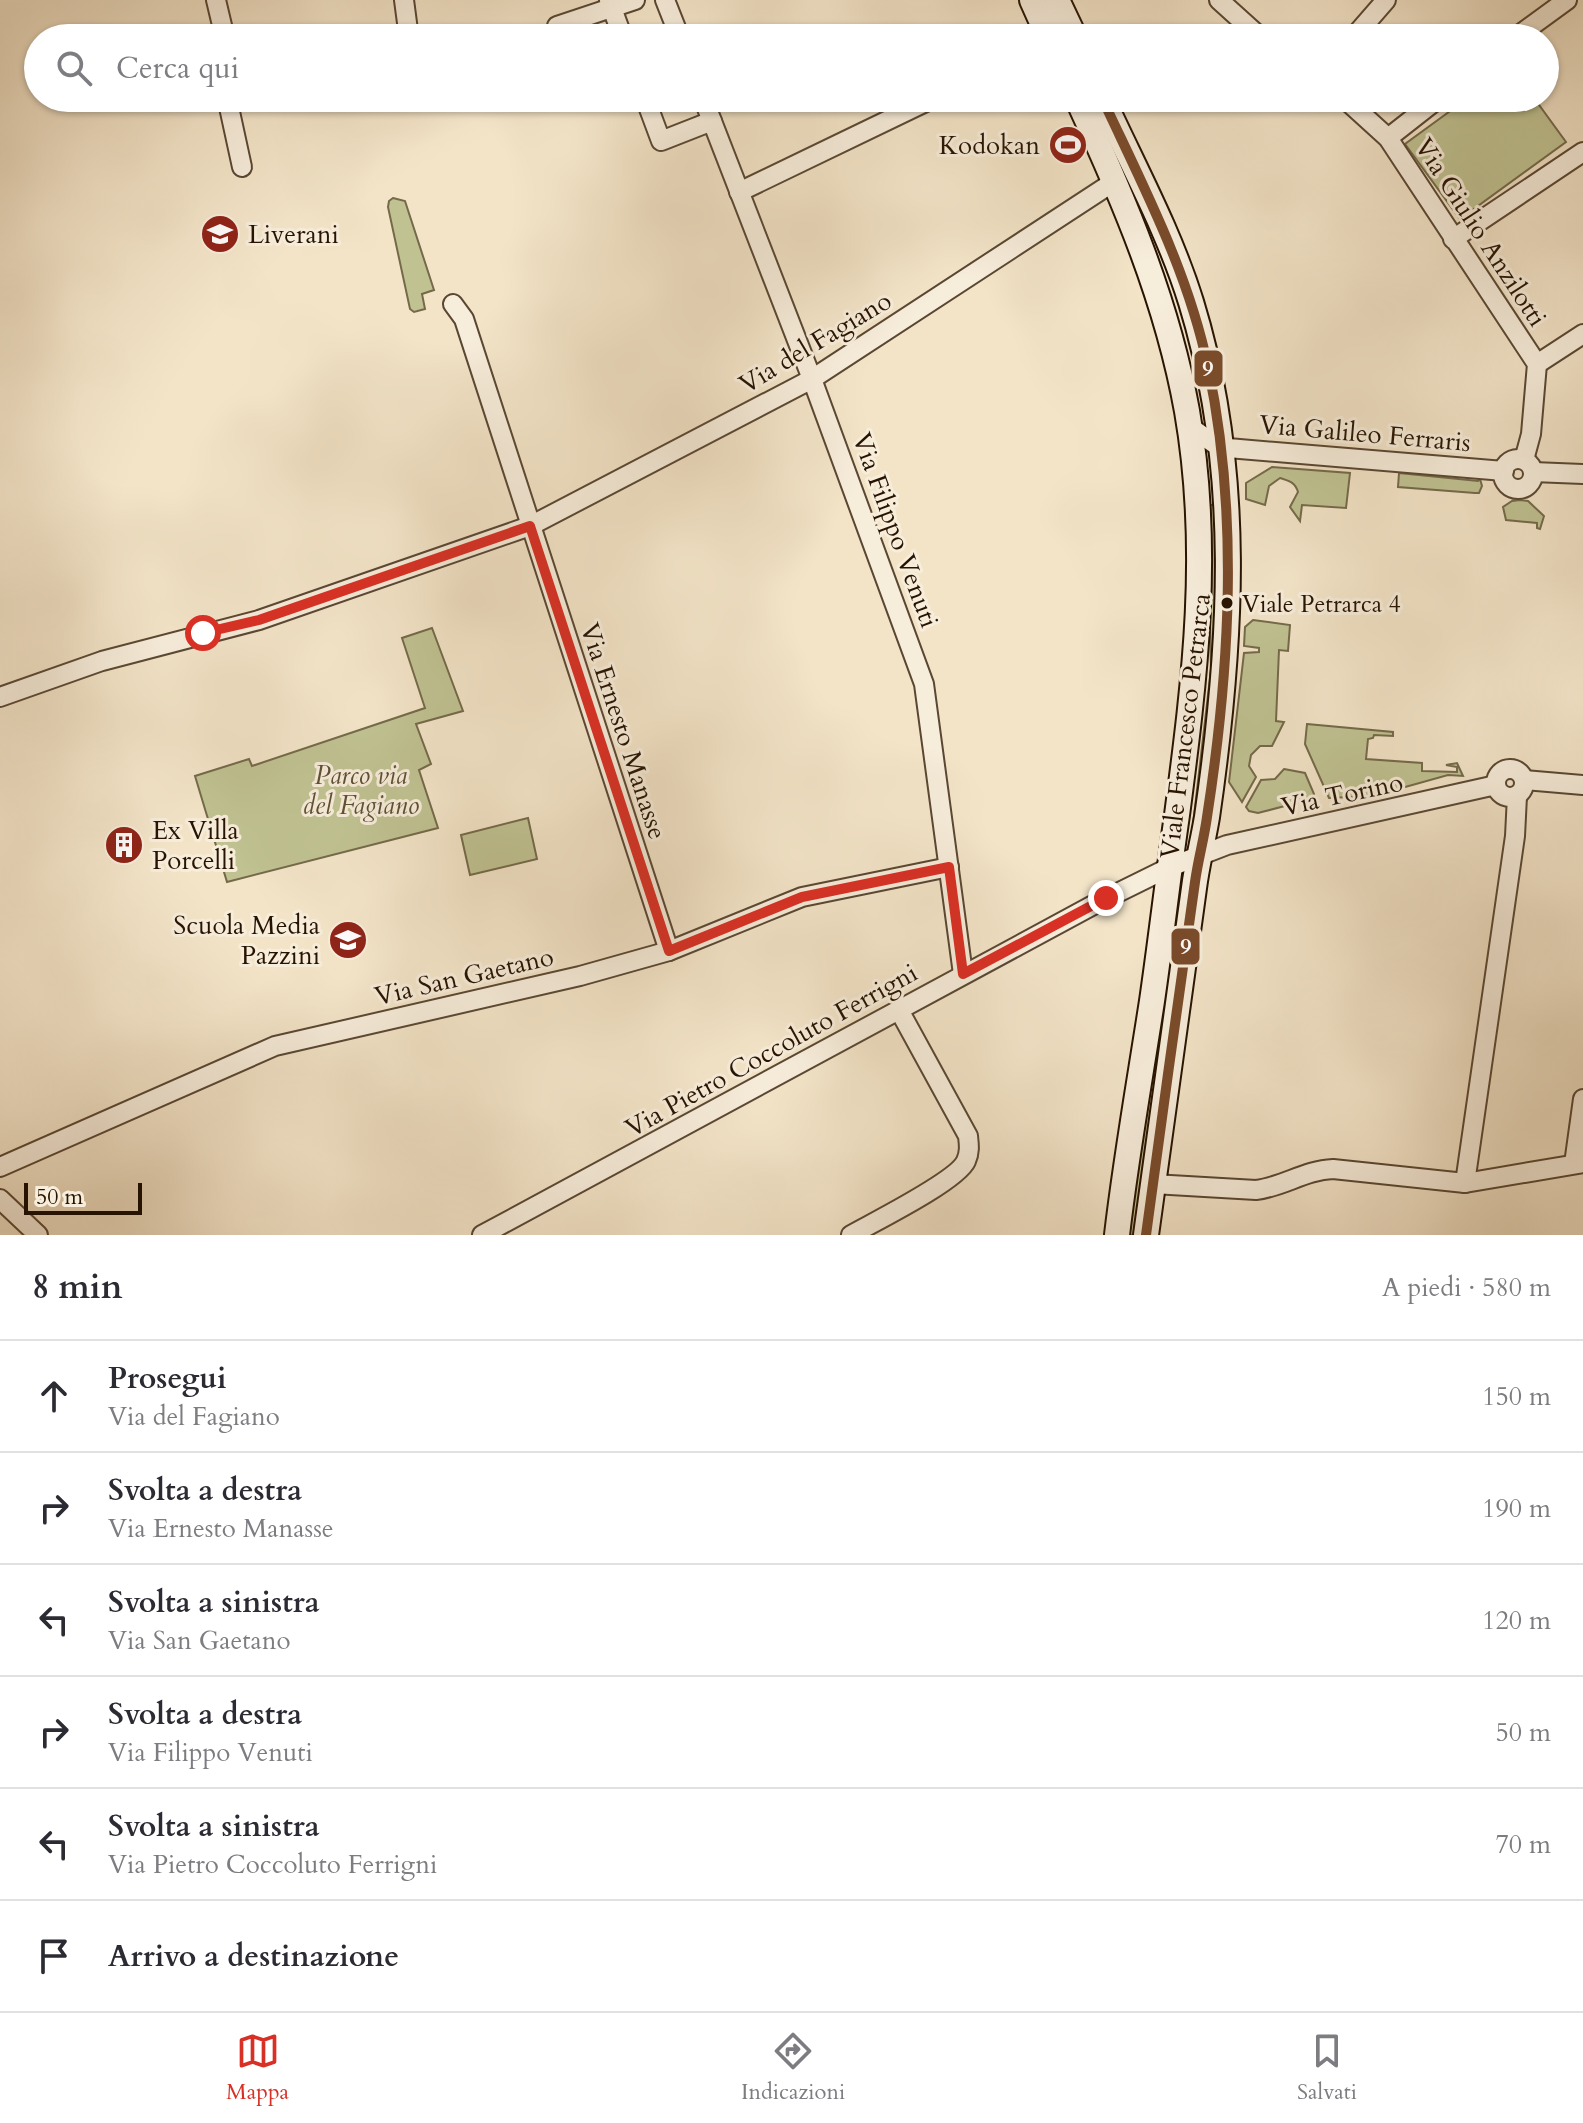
<!DOCTYPE html>
<html lang="it">
<head>
<meta charset="utf-8">
<style>
	:root { --surface:#fff; --page:#f7f7f7; --text:#2b2b33; --muted:#7c7c81; --line:#e1e1e2; --accent:#d93025 }
	body { margin:0; font-family:Cardo,serif; background:var(--page); color:var(--text) }
	.scale { position:absolute; left:24px; bottom:20px; width:118px; box-sizing:border-box; padding-left:8px; border:4px solid #271301; border-top:0; font-size:22px; line-height:28px; white-space:nowrap; color:#271301; -webkit-text-stroke:6px #f7eddb; paint-order:stroke }
	.stop { position:absolute; width:24px; height:24px; margin:-18px; border:6px solid #d93025; border-radius:50%; background:#fff }
	.stop.end { background:#d93025; border-color:#fff; box-shadow:0 2px 8px #0008 }
	.list { margin:0; padding:0; list-style:none }
	h2 { display:flex; justify-content:space-between; align-items:center; height:104px; margin:0; padding:0 32px; font-size:34px }
	h2 small { font-size:26px; font-weight:400; color:var(--muted) }
	.list li { display:grid; grid-template-columns:52px 1fr auto; gap:24px; align-items:center; box-sizing:border-box; height:112px; padding:0 32px; border-top:2px solid var(--line) }
	.list b { display:block; font-size:30px; white-space:nowrap }
	.list p { margin:0; font-size:26px; white-space:nowrap; color:var(--muted) }
	.list em { font-size:26px; font-style:normal; color:var(--muted) }
	.icon { flex:none; width:44px; height:44px; fill:none; stroke:currentColor; stroke-width:2; stroke-linecap:round; stroke-linejoin:round }
	.map { position:relative; flex:none; width:1583px; height:1235px; overflow:hidden }
	.search { position:absolute; background:var(--surface); box-shadow:0 2px 6px #0004; left:24px; right:24px; top:24px; height:88px; display:flex; align-items:center; gap:20px; box-sizing:border-box; padding:0 28px; border-radius:44px; color:var(--muted); font-size:30px }
	.sheet { height:776px; background:var(--surface) }
	nav { display:flex; justify-content:space-around; align-items:center; box-sizing:border-box; height:112px; border-top:2px solid var(--line); background:var(--surface); font-size:22px; color:var(--muted) }
	nav a { display:grid; justify-items:center; gap:4px }
	nav .on { color:var(--accent) }
	.map>svg:first-child { display:block }
</style>
</head>
<body>
<div class="map">
<svg width="1583" height="1235" viewBox="0 0 1583 1235">
	<rect width="100%" height="100%" fill="#f3e4c8"/>
	<filter id="stains"><feTurbulence type="fractalNoise" baseFrequency=".0025" numOctaves="4"/><feColorMatrix values="0 0 0 0 .2 0 0 0 0 .09 0 0 0 0 .02 0 0 0 .5 -.17"/></filter>
	<radialGradient id="worn" r=".72"><stop offset=".6" stop-color="#630" stop-opacity="0"/><stop offset="1" stop-color="#630" stop-opacity=".3"/></radialGradient>
	<g fill="#c0c292" stroke="#746a4a" stroke-width="2">
		<path d="M 1468,98 L 1534,98 L 1566,142 L 1460,219 L 1405,144 Z"/>
		<path d="M 393,198 L 405,201 L 434,290 L 422,294 L 425,309 L 414,312 L 410,309 L 388,207 L 389,201 Z"/>
		<path d="M 1272,467 L 1350,473 L 1346,508 L 1302,505 L 1300,521 L 1290,507 L 1298,492 C 1295,482 1289,481 1280,478 L 1269,486 L 1265,505 L 1246,499 L 1246,483 Z"/>
		<path d="M 1399,473 L 1478,481 L 1480,479 L 1482,486 L 1479,493 L 1475,493 L 1398,487 Z"/>
		<path d="M 1520,500 L 1528,501 L 1544,516 L 1540,529 L 1537,528 L 1537,523 L 1506,520 L 1503,507 L 1512,501 Z"/>
		<path d="M 1207,505 L 1218,505 L 1215,669 L 1194,833 L 1192,833 L 1211,669 Z"/>
		<path d="M 1253,620 L 1290,625 L 1288,651 L 1279,650 L 1276,721 L 1284,722 L 1272,746 L 1260,746 L 1251,755 L 1249,766 L 1256,777 L 1242,802 L 1229,782 L 1244,653 L 1259,652 L 1259,648 L 1244,646 L 1245,627 Z"/>
		<path d="M 432,628 L 463,711 L 416,724 L 431,764 L 419,770 L 438,828 L 227,882 L 195,776 L 249,759 L 252,766 L 425,708 L 402,638 Z"/>
		<path d="M 1307,724 L 1393,732 L 1393,736 L 1374,735 L 1373,738 L 1368,739 L 1366,759 L 1422,763 L 1422,771 L 1457,772 L 1457,767 L 1446,765 L 1457,763 L 1463,776 L 1448,775 L 1373,796 L 1329,798 L 1305,744 Z"/>
		<path d="M 1284,769 L 1305,773 L 1314,794 L 1312,799 L 1258,813 L 1249,811 L 1246,807 L 1261,780 L 1275,779 Z"/>
		<path d="M 528,818 L 537,859 L 470,875 L 461,835 Z"/>
		<path d="M 1178,885 L 1181,893 L 1138,1235 L 1128,1235 Z"/>
	</g>
	<g fill="none" stroke-linecap="round" stroke-linejoin="round">
		<g stroke="#5a4733" stroke-width="22">
			<g id="minor">
				<path d="M 216,0 L 225,38"/>
				<path d="M 404,0 L 409,38"/>
				<path d="M 609,0 L 623,38"/>
				<path d="M 665,0 L 680,38"/>
				<path d="M 1219,0 L 1261,38"/>
				<path d="M 557,26 L 635,0"/>
				<path d="M 1353,38 L 1386,0"/>
				<path d="M 1515,38 L 1567,0"/>
				<path d="M 227,98 L 242,167"/>
				<path d="M 645,98 L 661,141 L 712,121"/>
				<path d="M 703,98 L 812,379 L 924,684 L 963,974"/>
				<path d="M 1344,98 L 1388,138 L 1537,364 L 1531,434 L 1524,460"/>
				<path d="M 1388,138 L 1439,98"/>
				<path d="M 739,192 L 934,98"/>
				<path d="M 1453,239 L 1583,152"/>
				<path d="M 453,304 L 464,319 L 669,951"/>
				<path d="M 1537,364 L 1583,334"/>
				<path d="M 1189,426 L 1213,443 L 1228,448 L 1504,471"/>
				<circle cx="1518" cy="474" r="15"/>
				<path d="M 1533,472 L 1583,474"/>
				<path d="M 0,697 L 102,661 L 259,620 L 530,526 L 812,379 L 1115,181"/>
				<circle cx="1510" cy="783" r="14"/>
				<path d="M 1524,780 L 1583,785"/>
				<path d="M 1574,1164 L 1583,1099"/>
				<path d="M 0,1167 L 275,1046 L 580,976 L 669,951 L 802,897 L 949,867"/>
				<path d="M 1465,1183 L 1515,836 L 1517,796"/>
				<path d="M 1153,1184 L 1256,1190 C 1283,1187 1305,1170 1333,1169 L 1465,1183 L 1583,1163"/>
				<path d="M 0,1199 L 38,1235"/>
				<path d="M 482,1235 L 1097,903 L 1170,867 L 1227,845 L 1496,785"/>
				<path d="M 851,1235 C 874,1222 957,1181 966,1161 C 970,1152 969,1145 968,1136 L 899,1010"/>
			</g>
		</g>
		<g stroke="#271301" stroke-width="28">
			<g id="secondary">
				<path d="M 1032,0 L 1049,38"/>
				<path d="M 1057,0 L 1075,38"/>
				<path d="M 1077,98 C 1124,200 1167,300 1187,411 C 1211,549 1195,678 1177,815 C 1168,877 1161,939 1152,1001 C 1140,1079 1126,1157 1117,1235"/>
				<path d="M 1102,98 C 1133,166 1169,231 1191,302 C 1243,471 1232,645 1207,817 C 1203,841 1197,864 1194,888 C 1177,1003 1162,1119 1146,1235"/>
			</g>
		</g>
		<use href="#minor" stroke="#f7eddb" stroke-width="18"/>
		<use href="#secondary" stroke="#f7eddb" stroke-width="24"/>
		<g stroke="#f7eddb" stroke-width="16">
			<path id="bus-1" d="M 1102,98 C 1143,186 1188,271 1208,367 C 1239,514 1230,669 1207,817 C 1204,839 1198,860 1195,882 C 1178,1000 1162,1117 1146,1235"/>
		</g>
		<use href="#bus-1" stroke="#7a4b2a" stroke-width="10"/>
	</g>
	<g fill="none" stroke-linecap="round" stroke-linejoin="round">
		<path stroke="#d93025" stroke-width="10" d="M 203,633 L 259,620 L 530,526 L 669,951 L 802,897 L 949,867 L 963,974 L 1106,898"/>
	</g>
	<defs>
		<g id="stadium-disc" transform="scale(2)"><circle r="9.5" fill="#8f2418" stroke="#f7eddb"/><path d="M0-5a6.5 5 0 1 0 0 10a6.5 5 0 1 0 0-10ZM-3.5-1.8h7v3.6h-7Z" fill="#fff"/></g>
		<g id="school-disc" transform="scale(2)"><circle r="9.5" fill="#8f2418" stroke="#f7eddb"/><path d="M0-5L7-2L0 1L-7-2ZM-4 1L0 2.5L4 1V4Q0 6-4 4Z" fill="#fff"/></g>
		<g id="building-disc" transform="scale(2)"><circle r="9.5" fill="#8f2418" stroke="#f7eddb"/><path d="M-4-6H4V6H1V3H-1V6H-4ZM-2.5-4.3h1.7v1.8h-1.7ZM.8-4.3h1.7v1.8H.8ZM-2.5-1h1.7V.8h-1.7ZM.8-1h1.7V.8H.8Z" fill="#fff"/></g>
	</defs>
	<g fill-rule="evenodd">
		<use href="#stadium-disc" x="1068" y="145"/>
		<use href="#school-disc" x="220" y="234"/>
		<use href="#building-disc" x="124" y="845"/>
		<use href="#school-disc" x="348" y="940"/>
	</g>
	<circle fill="#271301" stroke="#f7eddb" stroke-width="3" cx="1227" cy="603" r="7"/>
	<g text-anchor="middle" stroke-width="6" stroke-linejoin="round" paint-order="stroke">
		<g font-size="24" fill="#271301" stroke="#f7eddb" text-anchor="start">
			<text x="1242" y="612">Viale Petrarca 4</text>
		</g>
		<g font-size="26" fill="#271301" stroke="#f7eddb" text-anchor="end">
			<text x="1040" y="154">Kodokan</text>
			<text x="248" y="243" text-anchor="start">Liverani</text>
			<text x="152" y="839" text-anchor="start">Ex Villa<tspan x="152" dy="30">Porcelli</tspan></text>
			<text x="320" y="934">Scuola Media<tspan x="320" dy="30">Pazzini</tspan></text>
		</g>
		<g font-size="26" fill="#271301" stroke="#f7eddb">
			<text transform="translate(1481 232) rotate(57)" y="9">Via Giulio Anzilotti</text>
			<text transform="translate(815 342) rotate(-31)" y="9">Via del Fagiano</text>
			<text transform="translate(1365 433) rotate(5)" y="9">Via Galileo Ferraris</text>
			<text transform="translate(896 530) rotate(70)" y="9">Via Filippo Venuti</text>
			<text transform="translate(1185 726) rotate(-83)" y="9">Viale Francesco Petrarca</text>
			<text transform="translate(624 731) rotate(72)" y="9">Via Ernesto Manasse</text>
			<text transform="translate(1342 794) rotate(-12)" y="9">Via Torino</text>
			<text transform="translate(464 976) rotate(-13)" y="9">Via San Gaetano</text>
			<text transform="translate(771 1050) rotate(-29)" y="9">Via Pietro Coccoluto Ferrigni</text>
		</g>
		<g font-size="26" font-style="italic" fill="#5d5034" stroke="#f7eddb">
			<text x="361" y="784">Parco via<tspan x="361" dy="30">del Fagiano</tspan></text>
		</g>
	</g>
	<g stroke="#f7eddb" stroke-width="3">
		<rect x="1193" y="349" width="31" height="39" rx="8" fill="#7a4b2a"/>
		<rect x="1170" y="927" width="31" height="39" rx="8" fill="#7a4b2a"/>
	</g>
	<g font-size="22" text-anchor="middle" font-weight="bold" fill="#fff">
		<text x="1208" y="376">9</text>
		<text x="1186" y="954">9</text>
	</g>
	<rect width="100%" height="100%" filter="url(#stains)"/>
	<rect width="100%" height="100%" fill="url(#worn)"/>
</svg>
<div class="scale">50 m</div>
<div class="stop" style="left:203px;top:633px"></div>
<div class="stop end" style="left:1106px;top:898px"></div>
<div class="search"><svg class="icon" aria-label="search" viewBox="0 0 24 24"><circle cx="10" cy="10" r="6"/><path d="M15 15l6 6"/></svg>Cerca qui</div>
</div>
<section class="sheet">
<h2>8 min<small>A piedi · 580 m</small></h2>
<ul class="list">
<li><svg class="icon" aria-label="ahead" viewBox="0 0 24 24"><path d="M12 20V5M6 11l6-6 6 6"/></svg><div><b>Prosegui</b><p>Via del Fagiano</p></div><em>150 m</em></li>
<li><svg class="icon" aria-label="right" viewBox="0 0 24 24"><path d="M7 20v-9h11M14 6l5 5-5 5"/></svg><div><b>Svolta a destra</b><p>Via Ernesto Manasse</p></div><em>190 m</em></li>
<li><svg class="icon" aria-label="left" viewBox="0 0 24 24"><path d="M17 20v-9H6M10 6l-5 5 5 5"/></svg><div><b>Svolta a sinistra</b><p>Via San Gaetano</p></div><em>120 m</em></li>
<li><svg class="icon" aria-label="right" viewBox="0 0 24 24"><path d="M7 20v-9h11M14 6l5 5-5 5"/></svg><div><b>Svolta a destra</b><p>Via Filippo Venuti</p></div><em>50 m</em></li>
<li><svg class="icon" aria-label="left" viewBox="0 0 24 24"><path d="M17 20v-9H6M10 6l-5 5 5 5"/></svg><div><b>Svolta a sinistra</b><p>Via Pietro Coccoluto Ferrigni</p></div><em>70 m</em></li>
<li><svg class="icon" aria-label="arrive" viewBox="0 0 24 24"><path d="M6 21V4h12l-3 4 3 4H6"/></svg><div><b>Arrivo a destinazione</b></div></li>
</ul>
</section>
<nav>
<a class="on"><svg class="icon" aria-label="map" viewBox="0 0 24 24"><path d="M3 6l6-2 6 2 6-2v14l-6 2-6-2-6 2zM9 4v14M15 6v14"/></svg>Mappa</a>
<a><svg class="icon" aria-label="directions" viewBox="0 0 24 24"><path d="M12 3l9 9-9 9-9-9zM9 14v-3h6M13 9l2 2-2 2"/></svg>Indicazioni</a>
<a><svg class="icon" aria-label="saved" viewBox="0 0 24 24"><path d="M7 4h10v16l-5-4-5 4z"/></svg>Salvati</a>
</nav>
</body>
</html>
